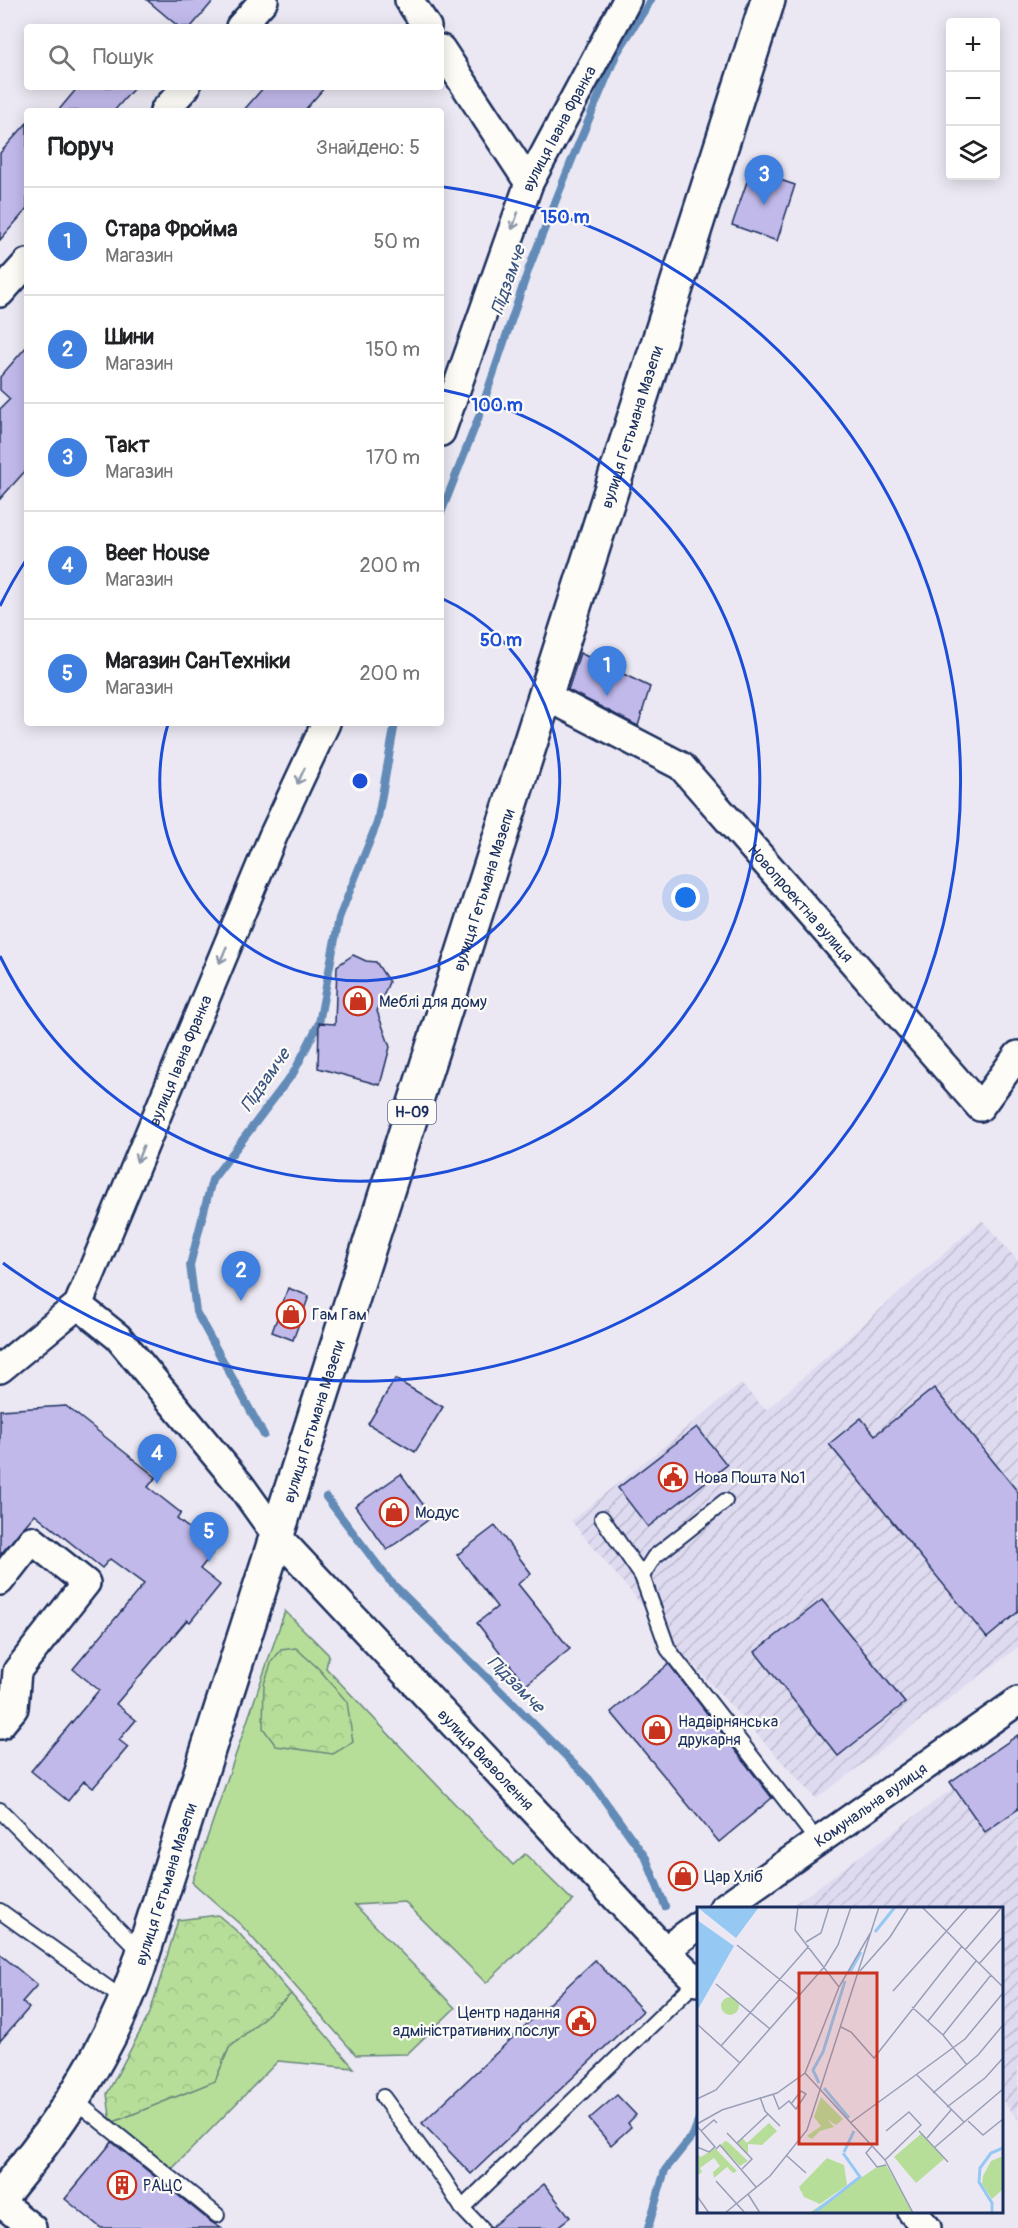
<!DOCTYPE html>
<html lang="uk">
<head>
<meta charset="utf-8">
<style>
	:root { --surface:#fff; --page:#f2f2f2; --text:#202124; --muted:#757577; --line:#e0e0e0; --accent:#d93025 }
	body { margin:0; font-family:Pangolin,sans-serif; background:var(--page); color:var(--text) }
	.controls { position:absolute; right:18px; top:18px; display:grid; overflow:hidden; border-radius:6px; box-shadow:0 3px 15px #0003 }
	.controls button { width:54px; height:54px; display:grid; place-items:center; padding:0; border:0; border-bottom:2px solid var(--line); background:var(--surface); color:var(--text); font:30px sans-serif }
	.you { position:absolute; left:686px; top:898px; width:21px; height:21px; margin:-15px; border:4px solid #fff; border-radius:50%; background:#1a73e8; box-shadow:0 0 0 9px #1a73e833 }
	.badge { display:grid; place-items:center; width:39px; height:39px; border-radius:50%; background:var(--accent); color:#fff; font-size:20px; font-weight:700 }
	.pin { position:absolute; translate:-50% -50px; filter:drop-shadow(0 2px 3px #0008) }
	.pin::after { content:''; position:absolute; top:32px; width:21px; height:18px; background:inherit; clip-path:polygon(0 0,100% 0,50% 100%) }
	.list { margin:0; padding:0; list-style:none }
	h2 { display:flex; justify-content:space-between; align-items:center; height:78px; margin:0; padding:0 24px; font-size:26px }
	h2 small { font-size:20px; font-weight:400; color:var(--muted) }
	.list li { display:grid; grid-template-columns:39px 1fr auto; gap:18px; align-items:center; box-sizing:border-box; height:108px; padding:0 24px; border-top:2px solid var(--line) }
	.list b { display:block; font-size:22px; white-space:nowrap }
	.list p { margin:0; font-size:20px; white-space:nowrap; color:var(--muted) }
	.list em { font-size:20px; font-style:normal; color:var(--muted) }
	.icon { flex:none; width:33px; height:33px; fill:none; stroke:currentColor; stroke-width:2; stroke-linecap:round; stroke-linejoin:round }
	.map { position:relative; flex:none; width:1018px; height:2228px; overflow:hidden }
	.search { position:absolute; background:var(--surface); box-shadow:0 3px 15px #0003; left:24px; top:24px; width:420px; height:66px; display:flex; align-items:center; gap:15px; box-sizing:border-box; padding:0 21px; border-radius:6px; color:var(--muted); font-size:22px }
	.panel { position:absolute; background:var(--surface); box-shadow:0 3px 15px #0003; left:24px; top:108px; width:420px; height:618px; border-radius:6px }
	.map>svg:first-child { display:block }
</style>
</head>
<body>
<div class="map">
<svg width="1018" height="2228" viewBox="0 0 1018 2228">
	<defs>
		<pattern id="industrial-furrows" width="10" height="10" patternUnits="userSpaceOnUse" patternTransform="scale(1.5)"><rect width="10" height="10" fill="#dedaf0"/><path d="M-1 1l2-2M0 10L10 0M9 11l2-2" fill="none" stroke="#bebbd0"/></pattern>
		<pattern id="forest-crowns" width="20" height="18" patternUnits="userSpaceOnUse" patternTransform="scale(1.5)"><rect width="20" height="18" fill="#b7de99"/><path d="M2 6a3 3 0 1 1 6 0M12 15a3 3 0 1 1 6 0" fill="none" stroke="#9dbf86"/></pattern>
	</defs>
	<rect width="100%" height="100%" fill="#ebe8f3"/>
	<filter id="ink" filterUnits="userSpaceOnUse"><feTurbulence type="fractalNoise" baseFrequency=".0167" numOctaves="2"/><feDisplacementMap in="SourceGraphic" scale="12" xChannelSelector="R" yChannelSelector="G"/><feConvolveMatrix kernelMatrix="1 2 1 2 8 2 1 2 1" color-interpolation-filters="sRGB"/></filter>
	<g filter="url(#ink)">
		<g fill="url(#industrial-furrows)">
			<path d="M 982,1220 L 1018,1261 L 1018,1647 L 816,1799 L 680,1650 L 571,1521 L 741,1384 L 766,1410 Z"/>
			<path d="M 1018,1741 L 1018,2119 L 1002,2100 L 1002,1908 L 789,1908 Z"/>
		</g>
		<g fill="#b7de99" stroke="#69867c" stroke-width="1.5">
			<path d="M 285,1611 L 329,1655 L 326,1668 L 513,1865 L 525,1854 L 573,1901 L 486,1983 L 405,1902 L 355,1905 L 455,2008 L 407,2054 L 356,2055 L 242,1926 L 192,1882 Z"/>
			<path d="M 291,1994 L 354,2068 L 278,2061 L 170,2171 L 111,2123 L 215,2081 L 229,2048 Z"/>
		</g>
		<g fill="url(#forest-crowns)" stroke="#69867c" stroke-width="1.5">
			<path d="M 296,1648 L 319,1669 L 347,1702 L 353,1742 L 333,1754 L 276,1746 L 263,1728 L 264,1684 L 272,1661 L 281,1650 Z"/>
			<path d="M 218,1915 L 239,1933 L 291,1994 L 229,2048 L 215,2081 L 111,2123 L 107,2094 L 150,2013 L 178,1920 Z"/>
		</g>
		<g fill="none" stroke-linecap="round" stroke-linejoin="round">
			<g stroke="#648bb7" stroke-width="8">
				<path d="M 441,513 L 478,419 L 529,268 L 573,157 L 617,53 L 651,0"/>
				<path d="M 264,1435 L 196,1312 L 190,1265 L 212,1180 L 294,1072 L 319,1023 L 339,918 L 377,823 L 395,723"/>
				<path d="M 326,1497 L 389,1580 L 589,1779 L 646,1858 L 665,1906"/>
				<path d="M 648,2228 L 665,2170 L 693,2135 L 698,2122"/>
			</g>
		</g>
		<g fill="#c1b9ea" stroke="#1b2f5e" stroke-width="1.5">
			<path d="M 147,0 L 214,0 L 191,27 L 179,27 Z"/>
			<path d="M 78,87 L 135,87 L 114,111 L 58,111 Z"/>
			<path d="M 264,87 L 325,87 L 304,111 L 243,111 Z"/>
			<path d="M 27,123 L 27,209 L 0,240 L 0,153 Z"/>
			<path d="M 751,170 L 795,185 L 777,241 L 732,225 Z"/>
			<path d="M 27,346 L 27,469 L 0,499 L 0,409 L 10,399 L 0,390 L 0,377 Z"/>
			<path d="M 580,653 L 650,687 L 638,726 L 568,690 Z"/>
			<path d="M 353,955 L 366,961 L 376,962 L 389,982 L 377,1011 L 390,1047 L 380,1085 L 318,1068 L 319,1023 L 335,1024 L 337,966 Z"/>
			<path d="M 288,1288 L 309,1296 L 293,1340 L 272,1332 Z"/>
			<path d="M 395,1379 L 443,1407 L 415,1452 L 368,1424 Z"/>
			<path d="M 934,1388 L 1018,1492 L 1018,1612 L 987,1638 L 829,1444 L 861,1418 L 875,1435 Z"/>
			<path d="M 66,1406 L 156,1477 L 148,1487 L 181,1513 L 177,1519 L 216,1549 L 200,1569 L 220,1585 L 190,1622 L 187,1620 L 116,1704 L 136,1720 L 119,1740 L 128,1747 L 93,1788 L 84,1781 L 68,1801 L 31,1771 L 99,1690 L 73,1669 L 144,1584 L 110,1559 L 102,1568 L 35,1514 L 0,1555 L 0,1410 Z"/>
			<path d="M 697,1427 L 727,1465 L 648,1527 L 618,1488 Z"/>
			<path d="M 401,1474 L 432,1517 L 387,1550 L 355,1506 Z"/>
			<path d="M 495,1526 L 531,1573 L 518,1584 L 570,1649 L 526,1685 L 477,1623 L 497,1607 L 457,1555 Z"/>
			<path d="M 822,1600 L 905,1703 L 838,1756 L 755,1652 Z"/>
			<path d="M 669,1664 L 772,1798 L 719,1842 L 611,1712 Z"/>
			<path d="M 1018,1735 L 1018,1809 L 985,1832 L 950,1782 Z"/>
			<path d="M 0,1954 L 37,1985 L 22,2002 L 29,2008 L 0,2041 Z"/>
			<path d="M 595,1960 L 643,2011 L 471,2174 L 422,2123 Z"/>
			<path d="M 617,2095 L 636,2115 L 628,2123 L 631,2127 L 611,2145 L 589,2119 Z"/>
			<path d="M 112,2142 L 211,2222 L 221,2228 L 101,2228 L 65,2199 Z"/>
			<path d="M 544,2184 L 570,2217 L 556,2228 L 490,2228 Z"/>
		</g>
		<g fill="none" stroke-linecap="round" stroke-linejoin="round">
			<g stroke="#1b2f5e" stroke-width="18">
				<g id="lane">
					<path d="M 725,1501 L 654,1557 L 642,1576 L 668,1649 L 818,1842"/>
					<path d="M 602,1518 L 642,1576"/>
					<path d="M 0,1810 L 142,1953"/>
					<path d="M 0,1911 L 126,2001"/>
					<path d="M 383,2097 L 444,2180 L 462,2208 L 481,2228"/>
					<path d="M 73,2099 L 217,2215"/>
					<path d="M 462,2208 L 697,1981"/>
				</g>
			</g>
			<g stroke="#1b2f5e" stroke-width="32">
				<g id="street">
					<path d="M 409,0 L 427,27"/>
					<path d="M 240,27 L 264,0"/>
					<path d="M 441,49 L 529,183"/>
					<path d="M 164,111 L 186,87"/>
					<path d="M 0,293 L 27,263"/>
					<path id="s1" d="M 441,432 L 529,183 L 627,0"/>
					<path id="s2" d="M 546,696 L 681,766 L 980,1107 L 1018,1055"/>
					<path id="s3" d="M 78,1305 L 118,1337 L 241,1486 L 276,1535 L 665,1950 L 698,1982"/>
					<path id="s4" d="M 0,1369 L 78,1305 L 273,836 L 326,723"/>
					<path d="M 0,1581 L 32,1540 L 86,1583 L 17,1671 L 14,1708 L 0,1725"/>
					<path id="s5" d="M 723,1908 L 1018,1701"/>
					<path d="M 665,1950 L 698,1926"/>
					<path d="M 0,2202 L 32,2228"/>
					<path d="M 912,2212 L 927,2228"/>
				</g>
			</g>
			<g stroke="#1b2f5e" stroke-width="38">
				<g id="primary">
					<path id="s6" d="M 0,2197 C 59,2126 106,2057 138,1969 L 768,0"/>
				</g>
			</g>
			<use href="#lane" stroke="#fdfcf7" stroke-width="14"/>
			<use href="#street" stroke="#fdfcf7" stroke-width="27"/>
			<use href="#primary" stroke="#fdfcf7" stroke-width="33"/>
		</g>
		<defs><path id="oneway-shaft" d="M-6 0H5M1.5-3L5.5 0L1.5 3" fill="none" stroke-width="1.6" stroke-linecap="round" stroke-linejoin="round" transform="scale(1.5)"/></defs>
		<g stroke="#8c96aa">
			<use href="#oneway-shaft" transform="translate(515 221) rotate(109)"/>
			<use href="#oneway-shaft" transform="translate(301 776) rotate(115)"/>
			<use href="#oneway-shaft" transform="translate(223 955) rotate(113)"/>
			<use href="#oneway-shaft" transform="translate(140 1154) rotate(112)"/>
		</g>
	</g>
	<g fill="none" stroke="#1d4ed8" stroke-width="3">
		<path d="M441 598A200 200 0 1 1 168 724"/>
		<path d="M0 606A400 400 0 0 1 26 560M443 390A400 400 0 1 1 0 956"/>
		<path d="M444 187A600 600 0 1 1 3 1263"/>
	</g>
	<defs>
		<g id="shop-ring" transform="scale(1.5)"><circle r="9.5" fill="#fdfcf7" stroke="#c8321e" stroke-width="1.5"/><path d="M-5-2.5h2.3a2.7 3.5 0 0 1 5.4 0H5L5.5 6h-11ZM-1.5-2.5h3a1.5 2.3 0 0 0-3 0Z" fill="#c8321e"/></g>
		<g id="civic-ring" transform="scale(1.5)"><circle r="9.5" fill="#fdfcf7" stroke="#c8321e" stroke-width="1.5"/><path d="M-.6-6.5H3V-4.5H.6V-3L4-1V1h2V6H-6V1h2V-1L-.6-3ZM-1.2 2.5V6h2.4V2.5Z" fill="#c8321e"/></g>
		<g id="building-ring" transform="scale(1.5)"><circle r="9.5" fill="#fdfcf7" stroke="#c8321e" stroke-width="1.5"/><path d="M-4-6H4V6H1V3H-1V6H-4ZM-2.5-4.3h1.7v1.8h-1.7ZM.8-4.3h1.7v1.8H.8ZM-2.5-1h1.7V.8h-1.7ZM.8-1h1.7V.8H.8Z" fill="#c8321e"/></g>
	</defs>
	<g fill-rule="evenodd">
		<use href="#shop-ring" x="358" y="1001"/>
		<use href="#shop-ring" x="291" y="1314"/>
		<use href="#civic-ring" x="673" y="1477"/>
		<use href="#shop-ring" x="394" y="1512"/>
		<use href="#shop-ring" x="657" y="1730"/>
		<use href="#shop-ring" x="683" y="1876"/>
		<use href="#civic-ring" x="581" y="2021"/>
		<use href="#building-ring" x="122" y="2185"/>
	</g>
	<g text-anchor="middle" stroke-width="4.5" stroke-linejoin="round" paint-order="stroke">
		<rect fill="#fdfcf7" stroke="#5f6c8c" stroke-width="1.5" x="388" y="1100" width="48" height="24" rx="4.5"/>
		<g font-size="15" font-weight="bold" fill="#1b2f5e">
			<text x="412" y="1117">Н-09</text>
		</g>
		<g font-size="16" fill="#1b2f5e" stroke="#fdfcf7">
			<text dy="6" stroke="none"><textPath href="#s1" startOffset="326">вулиця Івана Франка</textPath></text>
			<text dy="6" stroke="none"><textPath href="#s6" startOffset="1887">вулиця Гетьмана Мазепи</textPath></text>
			<text dy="6" stroke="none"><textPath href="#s6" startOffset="1401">вулиця Гетьмана Мазепи</textPath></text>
			<text dy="6" stroke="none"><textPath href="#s2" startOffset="334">Новопроектна вулиця</textPath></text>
			<text dy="6" stroke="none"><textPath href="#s4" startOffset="366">вулиця Івана Франка</textPath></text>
			<text dy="6" stroke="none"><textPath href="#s6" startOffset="843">вулиця Гетьмана Мазепи</textPath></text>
			<text dy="6" stroke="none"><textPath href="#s3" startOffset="612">вулиця Визволення</textPath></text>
			<text dy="6" stroke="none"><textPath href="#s5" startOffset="180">Комунальна вулиця</textPath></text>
			<text dy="6" stroke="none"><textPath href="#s6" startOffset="357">вулиця Гетьмана Мазепи</textPath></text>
		</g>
		<g font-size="16" fill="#1b2f5e" stroke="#fdfcf7" text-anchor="start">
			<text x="379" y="1007">Меблі для дому</text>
			<text x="312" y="1320">Гам Гам</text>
			<text x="694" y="1483">Нова Пошта №1</text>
			<text x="415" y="1518">Модус</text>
			<text x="678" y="1727">Надвірнянська<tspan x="678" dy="18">друкарня</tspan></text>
			<text x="704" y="1882">Цар Хліб</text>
			<text x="560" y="2018" text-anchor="end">Центр надання<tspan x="560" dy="18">адміністративних послуг</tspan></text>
			<text x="143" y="2191">РАЦС</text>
		</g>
		<g font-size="18" font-style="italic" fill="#3a5583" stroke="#fdfcf7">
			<text transform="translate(508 280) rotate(-71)" y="6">Підзамче</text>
			<text transform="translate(265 1080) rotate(-55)" y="6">Підзамче</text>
			<text transform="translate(516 1684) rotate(45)" y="6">Підзамче</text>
		</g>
	</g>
	<g transform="translate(697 1907)">
		<rect width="306" height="306" fill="#ebe8f3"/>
		<path d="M24 99a9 9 0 1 1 18 0a9 9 0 1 1-18 0ZM 124,190 L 146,212 L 139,218 L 130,212 L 137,220 L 123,224 L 115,232 L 110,229 L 124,219 L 117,210 ZM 72,216 L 80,224 L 65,238 L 51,237 L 51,248 L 40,236 L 45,231 L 50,236 ZM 18,241 L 40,264 L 36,266 L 30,260 L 17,271 L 16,265 L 23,259 L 17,251 L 3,261 L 5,265 L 0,269 L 0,247 L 4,250 ZM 306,249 L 306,282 L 295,292 L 285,277 L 286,269 L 294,254 ZM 130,251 L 147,258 L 150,278 L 123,297 L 107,290 L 102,280 ZM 189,258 L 217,306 L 112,306 L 180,260 Z" fill="#b7de99"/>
		<path d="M 28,234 L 31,235 L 51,254 L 43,259 L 23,239 Z" fill="#b7de99"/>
		<path d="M 225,226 L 247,252 L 219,276 L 197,250 Z" fill="#b7de99"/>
		<path d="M 0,0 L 62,0 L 39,31 ZM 0,13 L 37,39 L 0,104 Z" fill="#95c8f2"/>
		<path fill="none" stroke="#95c8f2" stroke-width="3" d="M 178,25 L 198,0M 153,65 L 164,45M 122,176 L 116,163 L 126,145 L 148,74M 127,181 L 152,211M 147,245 L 157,224M 117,306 L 163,270 L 146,246M 295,306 L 295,296 L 282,275 L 283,261 L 294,246 L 306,241"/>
		<path fill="none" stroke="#989eb7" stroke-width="1.5" d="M 101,0 L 98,23 L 142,80M 225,0 L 306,80M 109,35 L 124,26 L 132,0M 40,38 L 102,88M 268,43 L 305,0M 282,57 L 306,30M 163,64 L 193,30 L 212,0M 19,77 L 73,122M 196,84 L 271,0M 215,100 L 246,128 L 270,158M 231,114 L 279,54M 0,117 L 43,156M 144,120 L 154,125 L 177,151 L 265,39M 246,128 L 294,68M 24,139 L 112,39M 108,166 L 188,253 L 216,306M 220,168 L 267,215M 236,186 L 281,148 L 306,118M 76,187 L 82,202 L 92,194 L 99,202 L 109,187 L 104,184 L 94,197M 63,190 L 68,204 L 83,219M 0,192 L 19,183 L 128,59 L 141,38 L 154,0M 250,200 L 288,171 L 306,151M 271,214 L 286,228 L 306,212M 153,216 L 268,132 L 306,86M 0,217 L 25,203 L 80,186 L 108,166 L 142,80 L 174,25M 0,219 L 18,240 L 12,245 L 0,240M 4,224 L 17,213 L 20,216M 222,224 L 251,255M 30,226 L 55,252 L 45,262M 230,231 L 254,203M 40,236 L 71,207M 175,239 L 169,246 L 180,260 L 189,258M 238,240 L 306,182M 19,242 L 23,238 L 59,280M 90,249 L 109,266M 188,253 L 224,218 L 212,205 L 189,224M 19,274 L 48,306M 51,287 L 63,306M 0,289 L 12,306M 28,306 L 73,269 L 110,223 L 182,0"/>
		<path fill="#c8321e" fill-opacity="0.15" stroke="#c8321e" stroke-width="3" d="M 102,66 L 180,66 L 180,237 L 102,237 Z"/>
		<rect width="306" height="306" fill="none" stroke="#1b2f5e" stroke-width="3"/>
	</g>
	<circle cx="360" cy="781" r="9" fill="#1d4ed8" stroke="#fdfcf7" stroke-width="3"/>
	<g font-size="18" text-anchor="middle" font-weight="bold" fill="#1d4ed8" stroke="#fdfcf7" stroke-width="4.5" stroke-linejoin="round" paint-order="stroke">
		<text x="565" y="223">150 m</text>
		<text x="497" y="411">100 m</text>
		<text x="501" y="646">50 m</text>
	</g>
</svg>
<div class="controls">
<button>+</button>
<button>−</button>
<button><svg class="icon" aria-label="layers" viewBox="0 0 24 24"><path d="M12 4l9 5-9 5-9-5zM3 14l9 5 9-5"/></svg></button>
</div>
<div class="you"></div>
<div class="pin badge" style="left:607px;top:696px;background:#3f7fe0">1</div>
<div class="pin badge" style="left:241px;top:1301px;background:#3f7fe0">2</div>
<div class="pin badge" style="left:764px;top:205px;background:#3f7fe0">3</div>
<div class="pin badge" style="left:157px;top:1484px;background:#3f7fe0">4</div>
<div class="pin badge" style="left:209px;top:1562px;background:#3f7fe0">5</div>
<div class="search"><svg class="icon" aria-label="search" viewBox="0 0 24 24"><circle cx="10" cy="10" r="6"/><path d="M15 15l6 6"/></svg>Пошук</div>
<section class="panel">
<h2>Поруч<small>Знайдено: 5</small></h2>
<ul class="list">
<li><span class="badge" style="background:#3f7fe0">1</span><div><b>Стара Фройма</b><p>Магазин</p></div><em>50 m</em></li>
<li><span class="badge" style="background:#3f7fe0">2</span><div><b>Шини</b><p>Магазин</p></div><em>150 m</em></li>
<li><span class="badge" style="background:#3f7fe0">3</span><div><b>Такт</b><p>Магазин</p></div><em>170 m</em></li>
<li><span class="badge" style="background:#3f7fe0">4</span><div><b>Beer House</b><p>Магазин</p></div><em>200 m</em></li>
<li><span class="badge" style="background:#3f7fe0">5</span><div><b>Магазин СанТехніки</b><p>Магазин</p></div><em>200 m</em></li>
</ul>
</section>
</div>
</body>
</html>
